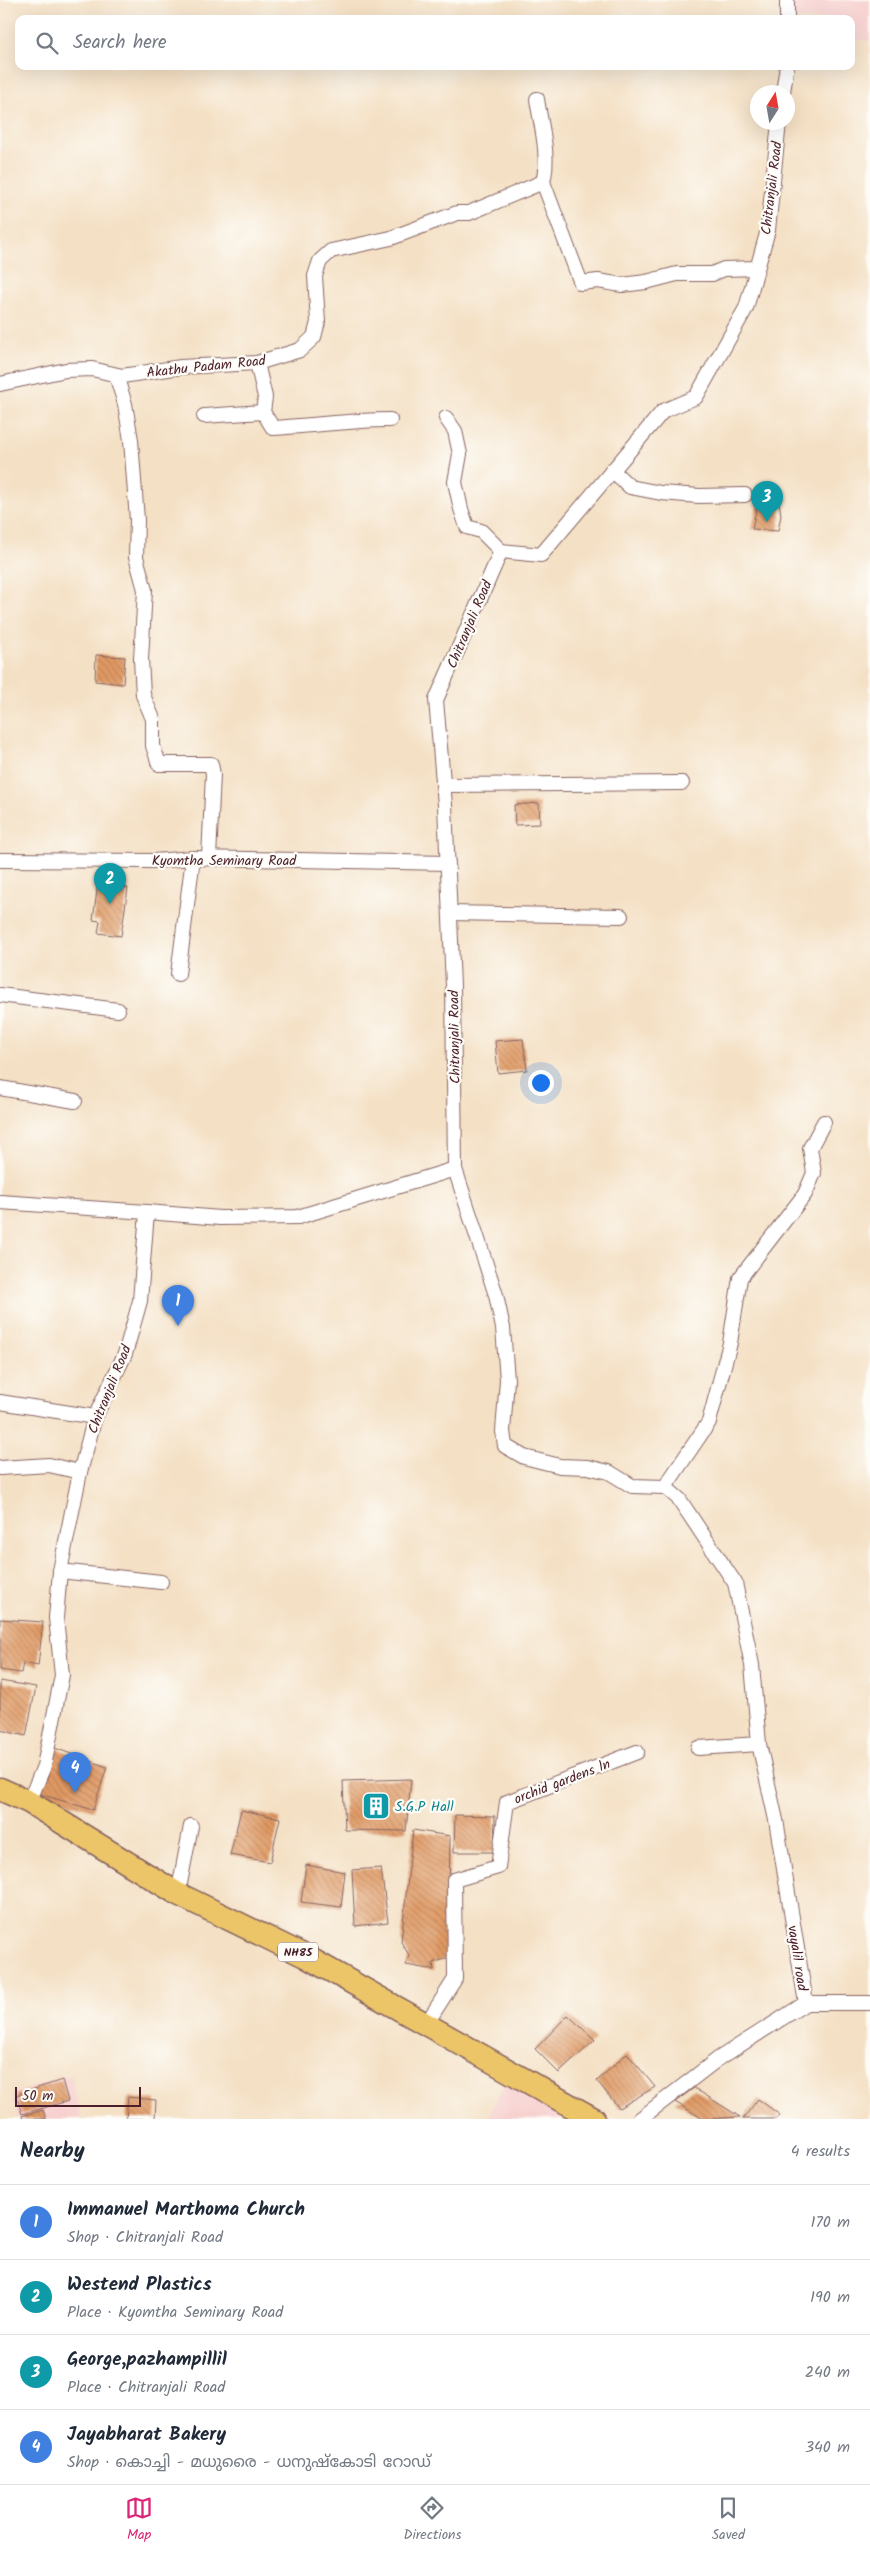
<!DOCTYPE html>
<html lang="en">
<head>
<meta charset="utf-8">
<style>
	:root { --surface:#fff; --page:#f6f6f7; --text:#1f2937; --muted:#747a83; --line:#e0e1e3; --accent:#db2777 }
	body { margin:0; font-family:Kalam,"Noto Sans Malayalam",sans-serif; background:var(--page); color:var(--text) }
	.compass { position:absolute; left:750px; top:85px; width:45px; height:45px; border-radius:50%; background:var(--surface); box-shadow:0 5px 20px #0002; rotate:11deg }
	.scale { position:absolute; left:15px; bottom:12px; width:126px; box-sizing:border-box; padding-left:5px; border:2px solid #4a1f2b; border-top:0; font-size:14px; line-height:18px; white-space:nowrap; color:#4a1f2b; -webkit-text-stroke:4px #fdfcf7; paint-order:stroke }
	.you { position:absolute; left:540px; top:1082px; width:18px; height:18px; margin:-12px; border:4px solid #fff; border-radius:50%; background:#1a73e8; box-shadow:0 0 0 8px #1a73e833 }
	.badge { display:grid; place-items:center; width:32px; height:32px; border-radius:50%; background:var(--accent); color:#fff; font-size:16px; font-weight:700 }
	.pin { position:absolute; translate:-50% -41px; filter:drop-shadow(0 1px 2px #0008) }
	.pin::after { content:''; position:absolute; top:26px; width:18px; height:15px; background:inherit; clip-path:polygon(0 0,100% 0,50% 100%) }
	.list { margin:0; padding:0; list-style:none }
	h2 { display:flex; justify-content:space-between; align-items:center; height:65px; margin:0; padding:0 20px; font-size:21px }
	h2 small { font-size:16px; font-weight:400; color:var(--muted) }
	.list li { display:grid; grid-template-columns:32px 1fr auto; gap:15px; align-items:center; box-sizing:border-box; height:75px; padding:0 20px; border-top:1px solid var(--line) }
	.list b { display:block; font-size:19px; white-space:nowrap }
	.list p { margin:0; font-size:16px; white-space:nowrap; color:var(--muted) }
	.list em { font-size:16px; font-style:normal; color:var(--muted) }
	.icon { flex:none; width:28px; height:28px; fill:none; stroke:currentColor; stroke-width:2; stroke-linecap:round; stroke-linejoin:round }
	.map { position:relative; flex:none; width:870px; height:2119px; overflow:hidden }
	.search { position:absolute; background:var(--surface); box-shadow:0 5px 20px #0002; left:15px; right:15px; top:15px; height:55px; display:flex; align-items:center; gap:12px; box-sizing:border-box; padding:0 18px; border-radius:10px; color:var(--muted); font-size:19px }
	.sheet { height:365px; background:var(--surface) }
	nav { display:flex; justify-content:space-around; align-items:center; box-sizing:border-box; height:70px; border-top:1px solid var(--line); background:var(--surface); font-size:14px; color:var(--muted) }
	nav a { display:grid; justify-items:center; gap:2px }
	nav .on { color:var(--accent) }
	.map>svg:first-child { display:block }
</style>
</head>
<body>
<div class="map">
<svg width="870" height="2119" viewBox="0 0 870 2119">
	<defs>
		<pattern id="building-back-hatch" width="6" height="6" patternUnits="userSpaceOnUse" patternTransform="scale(1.25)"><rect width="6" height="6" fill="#e19a64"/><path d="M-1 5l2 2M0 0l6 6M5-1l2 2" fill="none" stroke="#b87d53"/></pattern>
	</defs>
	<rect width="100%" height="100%" fill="#fdfcf7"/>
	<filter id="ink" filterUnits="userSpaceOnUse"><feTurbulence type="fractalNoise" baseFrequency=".02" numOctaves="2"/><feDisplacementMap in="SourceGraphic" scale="10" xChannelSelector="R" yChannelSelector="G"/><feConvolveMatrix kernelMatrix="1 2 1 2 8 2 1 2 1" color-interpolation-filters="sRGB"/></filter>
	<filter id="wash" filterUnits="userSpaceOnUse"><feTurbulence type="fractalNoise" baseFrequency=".0096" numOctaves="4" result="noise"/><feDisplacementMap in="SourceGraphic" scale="20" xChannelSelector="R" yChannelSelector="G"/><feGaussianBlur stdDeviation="1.12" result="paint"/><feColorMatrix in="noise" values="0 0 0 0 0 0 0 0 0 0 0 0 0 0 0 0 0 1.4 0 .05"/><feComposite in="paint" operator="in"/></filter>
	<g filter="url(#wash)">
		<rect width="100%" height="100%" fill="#f4e0c4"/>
		<g fill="#f7d0cf">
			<path d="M 790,0 L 870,0 L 870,41 L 851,39 L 851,19 L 791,19 Z"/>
			<path d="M 71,2075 L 81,2119 L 19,2119 L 12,2094 Z"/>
			<path d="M 509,2075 L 567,2104 L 560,2119 L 487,2119 Z"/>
		</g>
		<g id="blocks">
			<g fill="url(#building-back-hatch)">
				<path d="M 758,501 L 779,502 L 781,515 L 778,531 L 752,529 Z"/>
				<path d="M 96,655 L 125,657 L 123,684 L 95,681 Z"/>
				<path d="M 539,803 L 540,824 L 515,825 L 514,805 Z"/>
				<path d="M 98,883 L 128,888 L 121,936 L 98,933 L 100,921 L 93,920 Z"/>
				<path d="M 523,1039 L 527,1070 L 498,1073 L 495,1041 Z"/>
				<path d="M 0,1619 L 43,1622 L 38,1666 L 23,1663 L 21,1673 L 0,1670 Z"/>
				<path d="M 0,1681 L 36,1687 L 26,1736 L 0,1730 Z"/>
				<path d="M 52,1747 L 107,1767 L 93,1810 L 40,1794 L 50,1763 Z"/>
				<path d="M 411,1779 L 406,1831 L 345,1830 L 343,1781 Z"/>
				<path d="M 241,1810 L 280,1818 L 270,1862 L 230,1855 Z"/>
				<path d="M 455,1815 L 495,1816 L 494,1852 L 454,1852 Z"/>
				<path d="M 413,1830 L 450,1836 L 448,1958 L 433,1963 L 434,1970 L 406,1965 L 409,1955 L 401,1942 Z"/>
				<path d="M 306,1865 L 345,1872 L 341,1907 L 301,1902 Z"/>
				<path d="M 381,1868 L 388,1922 L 355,1926 L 352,1870 Z"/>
				<path d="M 568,2015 L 595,2040 L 559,2073 L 535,2049 Z"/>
				<path d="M 627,2053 L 655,2087 L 619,2108 L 597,2081 Z"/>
				<path d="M 62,2080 L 68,2101 L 22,2114 L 16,2095 Z"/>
				<path d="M 694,2088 L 740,2117 L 703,2119 L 675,2102 Z"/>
				<path d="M 128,2097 L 156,2100 L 155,2119 L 126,2119 Z"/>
				<path d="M 758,2099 L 780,2115 L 777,2119 L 743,2119 Z"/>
				<path d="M 43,2110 L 46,2119 L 23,2119 L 22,2116 Z"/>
			</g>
		</g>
	</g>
	<g filter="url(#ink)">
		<use href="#blocks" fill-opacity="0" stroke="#866361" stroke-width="1"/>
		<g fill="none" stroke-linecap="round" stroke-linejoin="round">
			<g stroke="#866361" stroke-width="16">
				<g id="minor">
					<path d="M 787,19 L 787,0"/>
					<path d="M 783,92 L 787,66"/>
					<path d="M 537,99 C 541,126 550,155 543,182"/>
					<path d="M 257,363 L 265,397 L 263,412 L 273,428 C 312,426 351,420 390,420"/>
					<path d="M 116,375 L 125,404 L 131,440 L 137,520 L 136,557 L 145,590 L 141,659 L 143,695 L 153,719 L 153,746 L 159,764 L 211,764 L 213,774 L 209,858"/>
					<path d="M 0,384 L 66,370 L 92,369 L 122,376 L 181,367 L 257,363 L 300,350 L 314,337 L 318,322 L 315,276 L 320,261 L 331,251 L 391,238 L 457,213 L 469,213 L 543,182 L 581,283 L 598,281 L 622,285 L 646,282 L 677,274 L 712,274 L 724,269 L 757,268"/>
					<path d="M 204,416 L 263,412"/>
					<path d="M 446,418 L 455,431 L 460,454 L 455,482 L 461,509 L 467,527 L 481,531 L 501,551"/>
					<path d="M 612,470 L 630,487 L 661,493 L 699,496 L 745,495"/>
					<path d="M 443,785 L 682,783"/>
					<path d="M 0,860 L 154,861 L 193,858 L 448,863"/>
					<path d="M 450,913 L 621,916"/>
					<path d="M 178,974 L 193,858"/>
					<path d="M 0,995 L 118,1010"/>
					<path d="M 0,1088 L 75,1101"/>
					<path d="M 455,1169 L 496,1295 L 503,1328 L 507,1380 L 503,1431 L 505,1446 L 524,1457 L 560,1466 L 588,1467 L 609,1472 L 632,1486 L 665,1487 L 679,1499 L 735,1583 L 752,1665 L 759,1744 L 776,1820 L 806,2003 L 718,2059 L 640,2119"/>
					<path d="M 0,1202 L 147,1212"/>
					<path d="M 0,1402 L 95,1417"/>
					<path d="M 0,1468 L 49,1465 L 80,1472"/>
					<path d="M 665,1487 L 709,1422 L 730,1343 L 740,1278 L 805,1194 L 814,1173 L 810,1148 L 824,1122"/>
					<path d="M 60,1571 L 161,1582"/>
					<path d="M 698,1748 L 759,1744"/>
					<path d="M 29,1802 L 44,1766 L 62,1675 L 56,1618 L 60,1571 L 80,1472 L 95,1417 L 125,1354 L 140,1301 L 147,1212 L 220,1218 L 298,1217 L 455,1169 L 453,986 L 445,805 L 436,700 L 501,551 L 541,555 L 663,411 L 696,397 L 746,308 L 768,230 L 779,122"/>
					<path d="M 178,1894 L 191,1826"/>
					<path d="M 806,2003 L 870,2003"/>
					<path d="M 427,2023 L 455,1979 L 454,1880 L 498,1867 L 507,1802 L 637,1752"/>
				</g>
			</g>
			<g stroke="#866361" stroke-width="25">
				<path id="trunk" d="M 0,1789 L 29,1802 L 178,1894 L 305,1956 L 594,2119"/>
			</g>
			<use href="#minor" stroke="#fff" stroke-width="14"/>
			<use href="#trunk" stroke="#edc569" stroke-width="22"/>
		</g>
	</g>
	<defs>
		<g id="building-square" transform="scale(1.4375)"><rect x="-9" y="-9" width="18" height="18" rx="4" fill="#0f9aa8" stroke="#fdfcf7"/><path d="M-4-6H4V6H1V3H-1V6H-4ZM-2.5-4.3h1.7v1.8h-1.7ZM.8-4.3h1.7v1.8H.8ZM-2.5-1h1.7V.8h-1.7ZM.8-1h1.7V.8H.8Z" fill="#fff"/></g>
	</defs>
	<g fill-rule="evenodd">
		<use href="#building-square" x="376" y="1806"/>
	</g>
	<g text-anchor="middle" stroke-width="4.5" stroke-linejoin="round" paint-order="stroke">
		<rect fill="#fdfcf7" stroke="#806168" stroke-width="1" x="278" y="1942.5" width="40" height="19" rx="4"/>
		<g font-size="12" font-weight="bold" fill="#4a1f2b">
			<text x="298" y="1956">NH85</text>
		</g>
		<g font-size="14" fill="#4a1f2b" stroke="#fdfcf7">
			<text transform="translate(771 188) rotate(-83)" y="5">Chitranjali Road</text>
			<text transform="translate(206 366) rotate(-6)" y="5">Akathu Padam Road</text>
			<text transform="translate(469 624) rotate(-67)" y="5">Chitranjali Road</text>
			<text x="224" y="865">Kyomtha Seminary Road</text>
			<text transform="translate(454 1037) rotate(-91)" y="5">Chitranjali Road</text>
			<text transform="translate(109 1389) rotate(-68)" y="5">Chitranjali Road</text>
			<text transform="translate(562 1781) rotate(-21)" y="5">orchid gardens ln</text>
			<text transform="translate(798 1958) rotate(81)" y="5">vayalil road</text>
		</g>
		<g font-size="14" fill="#0d838f" stroke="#fdfcf7" text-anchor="start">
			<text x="395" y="1811">S.G.P Hall</text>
		</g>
	</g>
</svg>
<svg class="compass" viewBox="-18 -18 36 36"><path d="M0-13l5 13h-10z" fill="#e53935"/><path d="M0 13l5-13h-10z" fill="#747a83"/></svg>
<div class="scale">50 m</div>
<div class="you"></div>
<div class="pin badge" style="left:178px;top:1326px;background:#3f7fe0">1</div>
<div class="pin badge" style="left:110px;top:904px;background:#0f9aa8">2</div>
<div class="pin badge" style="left:767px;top:522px;background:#0f9aa8">3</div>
<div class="pin badge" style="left:75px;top:1793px;background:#3f7fe0">4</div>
<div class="search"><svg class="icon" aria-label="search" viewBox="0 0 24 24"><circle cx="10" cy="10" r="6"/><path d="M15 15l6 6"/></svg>Search here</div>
</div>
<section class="sheet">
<h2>Nearby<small>4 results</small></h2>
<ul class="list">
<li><span class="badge" style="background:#3f7fe0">1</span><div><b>Immanuel Marthoma Church</b><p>Shop · Chitranjali Road</p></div><em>170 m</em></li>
<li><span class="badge" style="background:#0f9aa8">2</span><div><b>Westend Plastics</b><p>Place · Kyomtha Seminary Road</p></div><em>190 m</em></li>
<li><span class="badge" style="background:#0f9aa8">3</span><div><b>George,pazhampillil</b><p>Place · Chitranjali Road</p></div><em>240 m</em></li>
<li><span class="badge" style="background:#3f7fe0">4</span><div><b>Jayabharat Bakery</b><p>Shop · കൊച്ചി - മധുരൈ - ധനുഷ്‌കോടി റോഡ്</p></div><em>340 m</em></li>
</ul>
</section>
<nav>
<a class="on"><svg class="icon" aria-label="map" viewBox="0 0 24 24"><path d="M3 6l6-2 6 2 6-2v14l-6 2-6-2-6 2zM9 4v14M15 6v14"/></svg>Map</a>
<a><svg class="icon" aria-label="directions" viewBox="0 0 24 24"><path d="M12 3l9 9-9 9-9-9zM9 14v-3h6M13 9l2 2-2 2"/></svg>Directions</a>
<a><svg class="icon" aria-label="saved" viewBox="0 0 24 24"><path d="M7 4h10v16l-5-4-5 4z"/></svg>Saved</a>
</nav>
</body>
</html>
